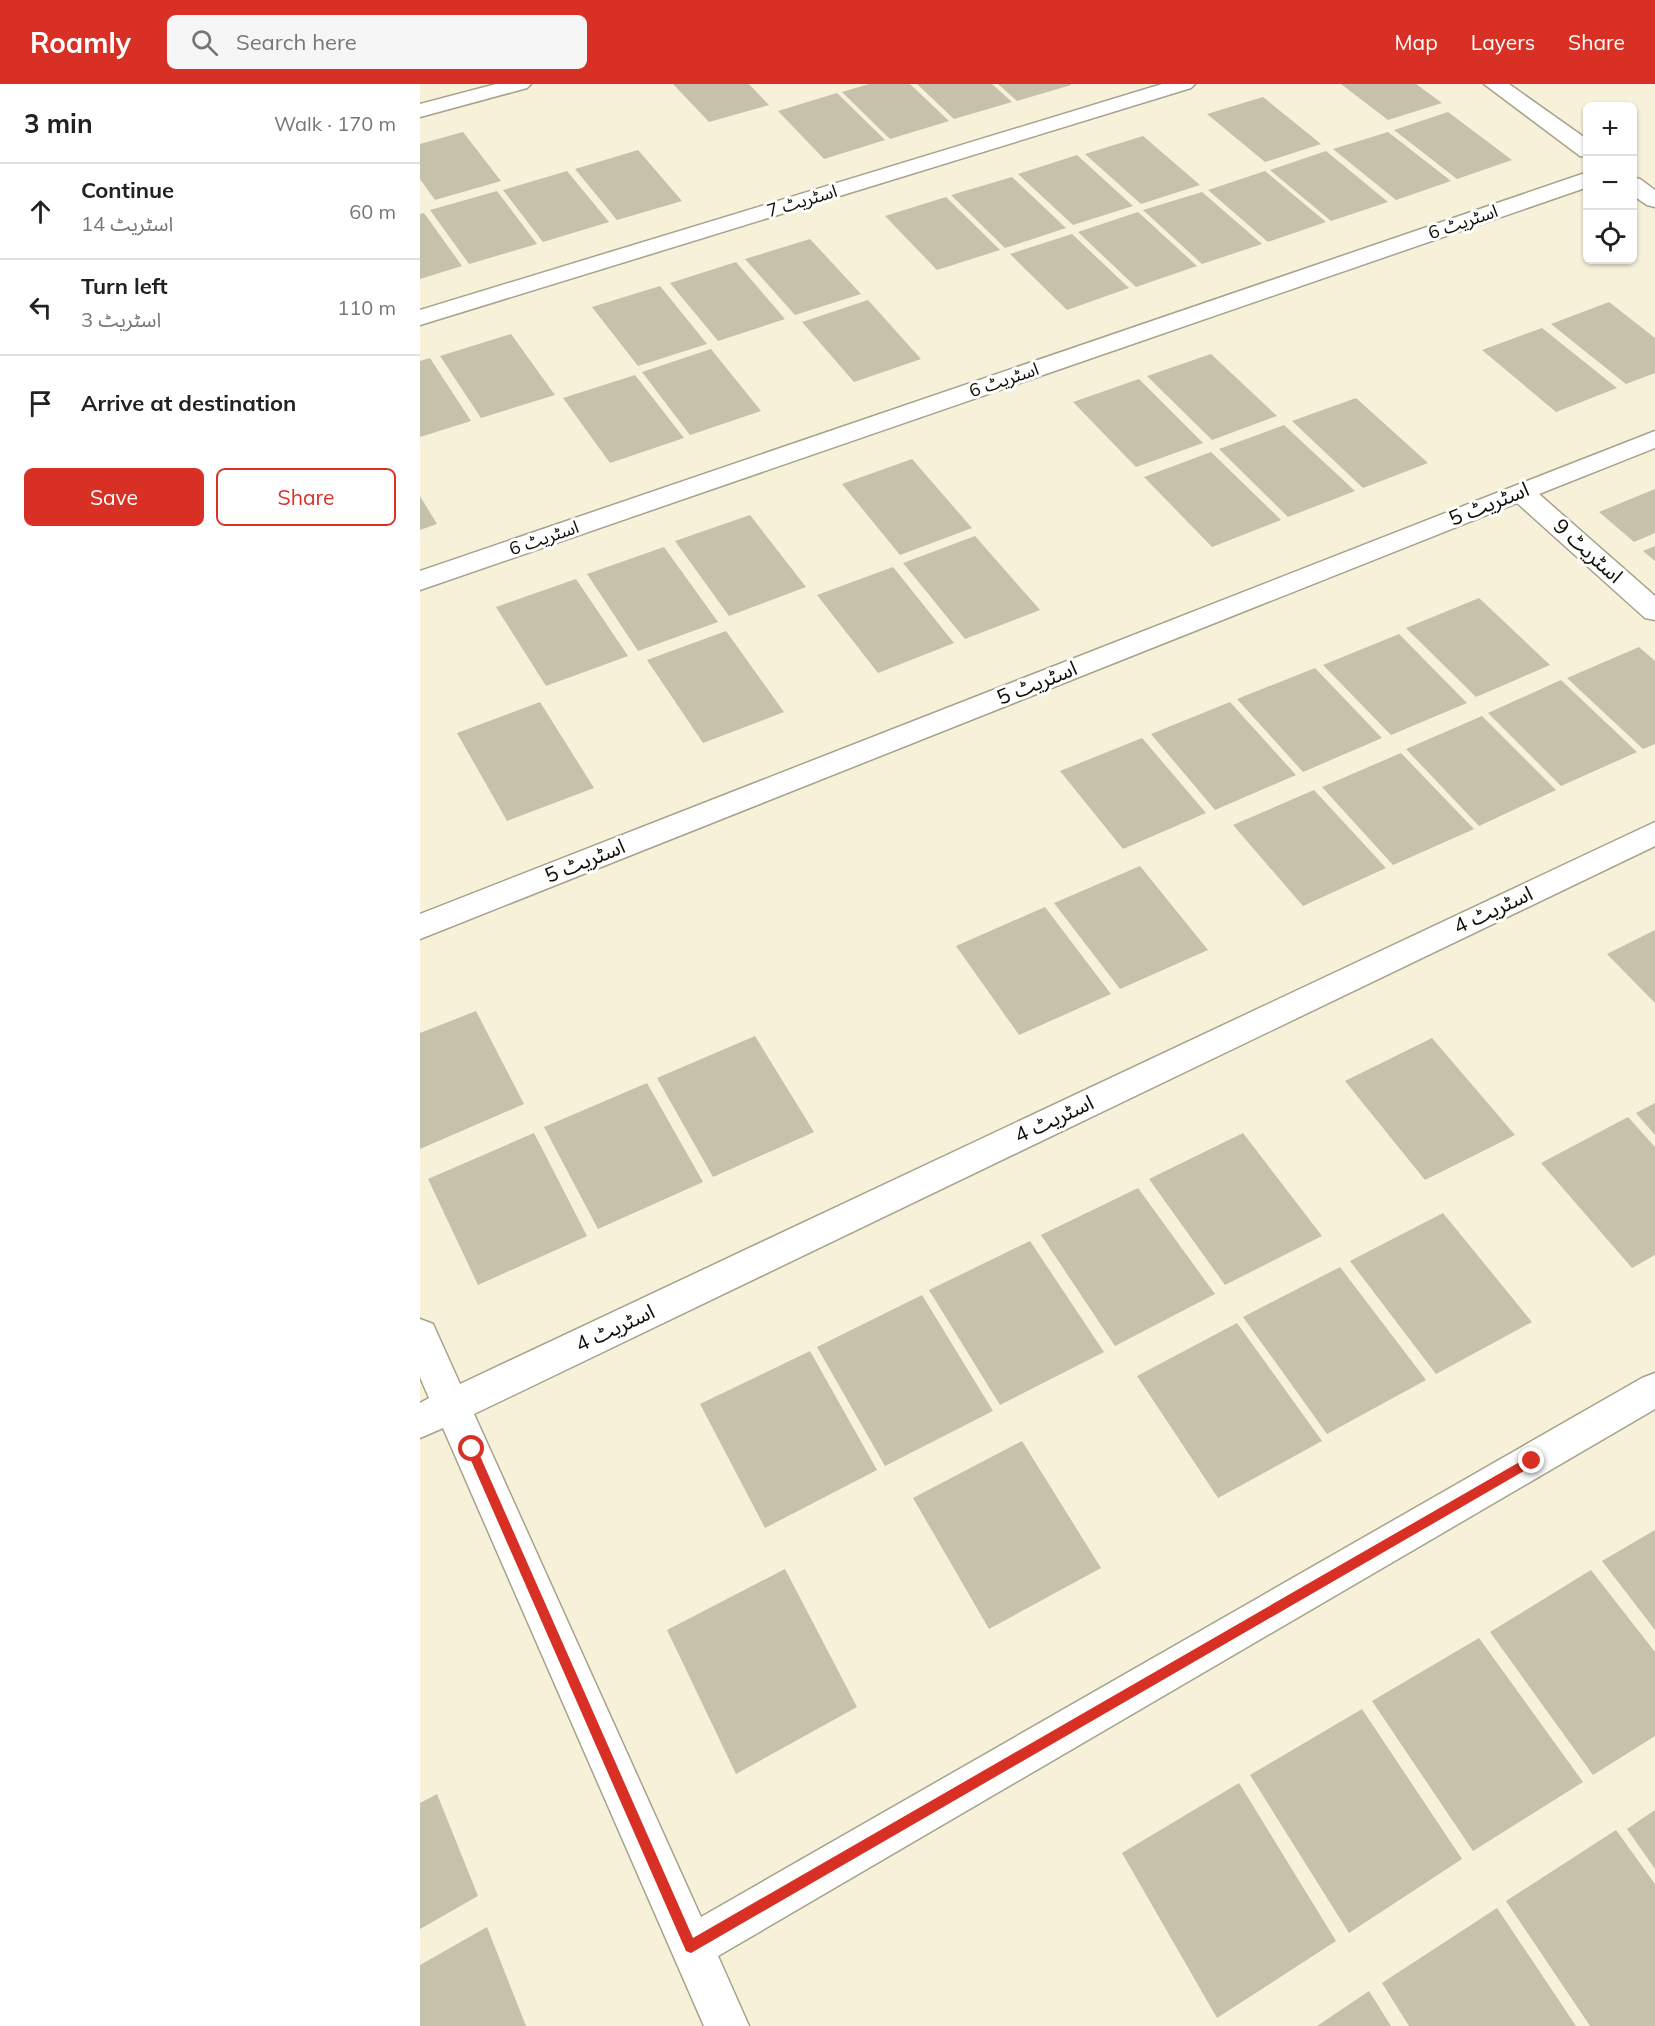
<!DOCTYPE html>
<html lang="en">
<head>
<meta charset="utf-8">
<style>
	:root { --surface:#fff; --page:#f6f6f6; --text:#222; --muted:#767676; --line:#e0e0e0; --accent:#d93025 }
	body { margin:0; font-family:Mulish,"Noto Sans Arabic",sans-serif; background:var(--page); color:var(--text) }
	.controls { position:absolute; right:18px; top:18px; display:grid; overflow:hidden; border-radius:9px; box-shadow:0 2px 4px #0004 }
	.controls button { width:54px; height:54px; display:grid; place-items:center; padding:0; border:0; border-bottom:2px solid var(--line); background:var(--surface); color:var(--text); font:30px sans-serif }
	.stop { position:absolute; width:18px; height:18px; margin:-14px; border:4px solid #d93025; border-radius:50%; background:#fff }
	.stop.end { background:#d93025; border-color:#fff; box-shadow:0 2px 6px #0008 }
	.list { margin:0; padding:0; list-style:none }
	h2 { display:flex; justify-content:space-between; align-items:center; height:78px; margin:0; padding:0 24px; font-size:26px }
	h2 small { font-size:20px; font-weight:400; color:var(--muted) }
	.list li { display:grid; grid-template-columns:39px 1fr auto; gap:18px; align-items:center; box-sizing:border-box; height:96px; padding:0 24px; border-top:2px solid var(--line) }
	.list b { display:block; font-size:22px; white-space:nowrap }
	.list p { margin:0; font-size:20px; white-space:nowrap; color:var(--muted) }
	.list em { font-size:20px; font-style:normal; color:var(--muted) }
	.actions { display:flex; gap:12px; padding:18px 24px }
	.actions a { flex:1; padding:14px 0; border:2px solid var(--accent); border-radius:9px; text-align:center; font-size:21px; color:var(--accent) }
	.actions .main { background:var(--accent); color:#fff }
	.icon { flex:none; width:33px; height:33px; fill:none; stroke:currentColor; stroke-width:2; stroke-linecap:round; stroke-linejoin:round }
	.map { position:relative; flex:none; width:1235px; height:1942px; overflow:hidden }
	header { display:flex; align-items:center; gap:36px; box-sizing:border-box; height:84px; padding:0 30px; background:var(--accent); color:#fff }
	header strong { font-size:28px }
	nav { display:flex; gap:33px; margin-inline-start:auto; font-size:21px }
	.search { width:420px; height:54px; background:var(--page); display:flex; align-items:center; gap:15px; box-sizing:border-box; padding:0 21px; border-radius:9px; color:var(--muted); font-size:22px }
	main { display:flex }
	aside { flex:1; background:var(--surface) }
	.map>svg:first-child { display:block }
</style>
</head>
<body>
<header>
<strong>Roamly</strong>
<div class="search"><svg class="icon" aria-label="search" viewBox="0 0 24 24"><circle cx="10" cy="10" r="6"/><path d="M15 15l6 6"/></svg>Search here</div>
<nav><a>Map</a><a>Layers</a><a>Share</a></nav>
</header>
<main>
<aside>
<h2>3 min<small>Walk · 170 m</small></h2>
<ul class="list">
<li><svg class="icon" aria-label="ahead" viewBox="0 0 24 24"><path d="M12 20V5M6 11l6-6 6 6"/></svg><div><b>Continue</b><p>اسٹریٹ 14</p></div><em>60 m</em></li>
<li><svg class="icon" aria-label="left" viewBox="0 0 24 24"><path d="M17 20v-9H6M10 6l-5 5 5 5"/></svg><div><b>Turn left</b><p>اسٹریٹ 3</p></div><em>110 m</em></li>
<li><svg class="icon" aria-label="arrive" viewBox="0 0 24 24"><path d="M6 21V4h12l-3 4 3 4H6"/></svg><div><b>Arrive at destination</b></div></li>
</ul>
<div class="actions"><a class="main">Save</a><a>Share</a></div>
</aside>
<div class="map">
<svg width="1235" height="1942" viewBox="0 0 1235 1942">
	<rect width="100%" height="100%" fill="#f7f1da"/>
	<g fill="#c6c1aa">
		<path d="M 253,0 L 329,0 L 349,21 L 289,38 Z"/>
		<path d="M 449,0 L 490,0 L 529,37 L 470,55 L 422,8 Z"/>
		<path d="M 497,0 L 572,0 L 592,18 L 534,35 Z"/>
		<path d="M 578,0 L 651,0 L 651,1 L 597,17 Z"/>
		<path d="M 921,0 L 996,0 L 1022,19 L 968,36 Z"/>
		<path d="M 417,9 L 465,56 L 404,75 L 358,27 Z"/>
		<path d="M 843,13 L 901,60 L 845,78 L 787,30 Z"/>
		<path d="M 1028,28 L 1092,76 L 1037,95 L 974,46 Z"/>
		<path d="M 43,48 L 81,97 L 15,116 L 0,95 L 0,60 Z"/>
		<path d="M 968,48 L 1031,97 L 976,116 L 913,65 Z"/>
		<path d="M 723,52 L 780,101 L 721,120 L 665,70 Z"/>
		<path d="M 218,66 L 262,117 L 197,136 L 155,85 Z"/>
		<path d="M 906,67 L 968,118 L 911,137 L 850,86 Z"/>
		<path d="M 657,71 L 713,122 L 653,141 L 598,90 Z"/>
		<path d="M 147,87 L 189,138 L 123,158 L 83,106 Z"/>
		<path d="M 845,87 L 906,138 L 848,158 L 788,106 Z"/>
		<path d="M 592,93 L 646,144 L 585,164 L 531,111 Z"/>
		<path d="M 77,107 L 117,160 L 49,180 L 10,126 Z"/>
		<path d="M 782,108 L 842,160 L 782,180 L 723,126 Z"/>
		<path d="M 526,113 L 580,166 L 517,186 L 465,132 Z"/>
		<path d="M 718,128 L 777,182 L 716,203 L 658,148 Z"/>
		<path d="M 4,129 L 42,182 L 0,195 L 0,130 Z"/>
		<path d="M 652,150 L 709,204 L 647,226 L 590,170 Z"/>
		<path d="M 390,155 L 441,210 L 375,231 L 325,175 Z"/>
		<path d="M 316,178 L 365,235 L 298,257 L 250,199 Z"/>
		<path d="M 240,202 L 287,260 L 218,282 L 172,223 Z"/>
		<path d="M 448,216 L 501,275 L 434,298 L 382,238 Z"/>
		<path d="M 1189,218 L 1235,254 L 1235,289 L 1206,300 L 1131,240 Z"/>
		<path d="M 1122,244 L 1197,304 L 1136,328 L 1062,266 Z"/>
		<path d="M 91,250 L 135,311 L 61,334 L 20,272 Z"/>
		<path d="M 291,265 L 341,327 L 270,351 L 222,288 Z"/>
		<path d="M 791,270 L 857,332 L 792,356 L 727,292 Z"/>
		<path d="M 10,274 L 51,337 L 0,353 L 0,277 Z"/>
		<path d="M 215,291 L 264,354 L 190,379 L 143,314 Z"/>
		<path d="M 719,295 L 783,359 L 716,383 L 653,318 Z"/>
		<path d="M 936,314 L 1008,379 L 943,404 L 872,337 Z"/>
		<path d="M 864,341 L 935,407 L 868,433 L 799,365 Z"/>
		<path d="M 791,368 L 861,436 L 792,463 L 724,393 Z"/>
		<path d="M 492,375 L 552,444 L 480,471 L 422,400 Z"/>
		<path d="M 1235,405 L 1235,449 L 1214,458 L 1179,428 Z"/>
		<path d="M 0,412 L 17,440 L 0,446 Z"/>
		<path d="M 330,431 L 386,503 L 309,532 L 255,457 Z"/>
		<path d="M 555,452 L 620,526 L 545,555 L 483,479 Z"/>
		<path d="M 1235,462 L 1235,477 L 1223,467 Z"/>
		<path d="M 244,463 L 298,538 L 218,567 L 167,490 Z"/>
		<path d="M 473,483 L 534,559 L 458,589 L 397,511 Z"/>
		<path d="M 156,495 L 208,572 L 126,602 L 76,523 Z"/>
		<path d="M 1059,514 L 1130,581 L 1056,613 L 986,544 Z"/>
		<path d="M 306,547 L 364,628 L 283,659 L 227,576 Z"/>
		<path d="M 979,550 L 1047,619 L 971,651 L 903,581 Z"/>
		<path d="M 1219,563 L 1235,577 L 1235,660 L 1223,665 L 1147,594 Z"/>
		<path d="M 895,584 L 962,654 L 883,688 L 817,615 Z"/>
		<path d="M 1141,596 L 1217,668 L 1141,702 L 1068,629 Z"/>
		<path d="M 120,618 L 174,704 L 87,737 L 37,649 Z"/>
		<path d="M 810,618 L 876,691 L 795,726 L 731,650 Z"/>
		<path d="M 1062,632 L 1136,706 L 1059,742 L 986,665 Z"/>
		<path d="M 722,654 L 786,729 L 703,765 L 640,687 Z"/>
		<path d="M 981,669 L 1054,745 L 973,781 L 902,703 Z"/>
		<path d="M 894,706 L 966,784 L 883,822 L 813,741 Z"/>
		<path d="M 720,782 L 788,866 L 700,905 L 634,819 Z"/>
		<path d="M 625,823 L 691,910 L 599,951 L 536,862 Z"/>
		<path d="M 1235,846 L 1235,919 L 1187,870 Z"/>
		<path d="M 56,927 L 104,1020 L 0,1065 L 0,949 Z"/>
		<path d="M 335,952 L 394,1048 L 293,1093 L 237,994 Z"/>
		<path d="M 1012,954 L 1095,1051 L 1005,1096 L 925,997 Z"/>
		<path d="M 227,999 L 283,1098 L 178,1145 L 124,1043 Z"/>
		<path d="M 1235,1019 L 1235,1051 L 1216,1029 Z"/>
		<path d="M 1208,1033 L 1235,1063 L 1235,1171 L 1212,1184 L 1121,1079 Z"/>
		<path d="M 114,1049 L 167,1152 L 58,1201 L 8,1095 Z"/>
		<path d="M 823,1049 L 902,1152 L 805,1201 L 729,1095 Z"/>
		<path d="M 718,1104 L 795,1210 L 695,1262 L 621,1151 Z"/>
		<path d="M 1023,1129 L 1112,1238 L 1016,1290 L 930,1177 Z"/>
		<path d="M 610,1157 L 684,1268 L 580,1321 L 509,1206 Z"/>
		<path d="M 920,1183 L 1006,1296 L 907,1350 L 823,1233 Z"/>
		<path d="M 502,1211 L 573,1327 L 465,1382 L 397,1263 Z"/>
		<path d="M 817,1239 L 902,1357 L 798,1414 L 717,1292 Z"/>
		<path d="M 390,1267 L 457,1386 L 345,1444 L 280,1320 Z"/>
		<path d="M 602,1357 L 681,1484 L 569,1545 L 493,1414 Z"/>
		<path d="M 1235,1446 L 1235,1546 L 1182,1477 Z"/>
		<path d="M 365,1485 L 437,1623 L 316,1690 L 247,1546 Z"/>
		<path d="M 1171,1486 L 1235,1568 L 1235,1652 L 1173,1691 L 1070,1548 Z"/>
		<path d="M 1059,1554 L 1163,1698 L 1053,1767 L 952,1617 Z"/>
		<path d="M 942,1625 L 1042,1775 L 929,1849 L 830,1691 Z"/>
		<path d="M 819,1699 L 916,1857 L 797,1934 L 702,1769 Z"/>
		<path d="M 17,1710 L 58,1812 L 0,1845 L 0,1719 Z"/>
		<path d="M 1235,1726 L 1235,1785 L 1207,1745 Z"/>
		<path d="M 1196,1746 L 1235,1800 L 1235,1942 L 1170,1942 L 1086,1817 Z"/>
		<path d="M 1077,1824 L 1156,1942 L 989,1942 L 962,1899 Z"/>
		<path d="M 67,1843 L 106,1942 L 0,1942 L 0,1881 Z"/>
		<path d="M 949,1907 L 971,1942 L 897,1942 Z"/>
	</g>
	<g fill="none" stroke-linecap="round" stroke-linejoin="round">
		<g stroke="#a7a28c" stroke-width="3">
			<g id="minor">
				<path d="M 76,0 L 111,0 L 107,4 L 0,33 L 0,20 Z"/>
				<path d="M 742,0 L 775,0 L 771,4 L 0,241 L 0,226 Z"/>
				<path d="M 1064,0 L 1089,0 L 1168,56 L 1168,73 L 1160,72 Z"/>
				<path d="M 1168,88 L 1168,103 L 0,506 L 0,487 Z"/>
				<path d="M 1212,93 L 1220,95 L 1235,106 L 1235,123 L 1227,121 L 1212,111 Z"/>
				<path d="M 1235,347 L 1235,364 L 1119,410 L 1235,512 L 1235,536 L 1225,534 L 1097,419 L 0,855 L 0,830 Z"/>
				<path d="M 1235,738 L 1235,762 L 54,1330 L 281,1833 L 1222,1294 L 1235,1289 L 1235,1325 L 298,1872 L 329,1942 L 284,1942 L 23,1344 L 0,1354 L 0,1319 L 9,1314 L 0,1293 L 0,1235 L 13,1240 L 40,1300 Z"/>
			</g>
		</g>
		<use href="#minor" fill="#fff" fill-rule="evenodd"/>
	</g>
	<path fill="#d93025" d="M 52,1360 L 57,1365 L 273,1854 L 1108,1373 L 1112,1372 L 1118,1377 L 1116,1380 L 271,1869 L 266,1867 L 46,1365 Z"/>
	<g text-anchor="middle" stroke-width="6" stroke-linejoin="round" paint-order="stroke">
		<g font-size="18" fill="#110f08" stroke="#fff">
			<text transform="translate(382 117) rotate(-17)" y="6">اسٹریٹ 7</text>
			<text transform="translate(1043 138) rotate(-19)" y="6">اسٹریٹ 6</text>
			<text transform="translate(584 296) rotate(-19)" y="6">اسٹریٹ 6</text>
			<text transform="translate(124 454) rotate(-19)" y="6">اسٹریٹ 6</text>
		</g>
		<g font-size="21" fill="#110f08" stroke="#fff">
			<text transform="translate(1069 420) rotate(-22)" y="7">اسٹریٹ 5</text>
			<text transform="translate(1168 467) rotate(42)" y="7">اسٹریٹ 9</text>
			<text transform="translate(617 599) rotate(-22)" y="7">اسٹریٹ 5</text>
			<text transform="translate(165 777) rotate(-22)" y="7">اسٹریٹ 5</text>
			<text transform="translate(1073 826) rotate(-25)" y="7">اسٹریٹ 4</text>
			<text transform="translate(634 1035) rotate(-25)" y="7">اسٹریٹ 4</text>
			<text transform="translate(195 1244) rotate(-25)" y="7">اسٹریٹ 4</text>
		</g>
	</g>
</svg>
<div class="controls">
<button>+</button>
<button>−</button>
<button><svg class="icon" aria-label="locate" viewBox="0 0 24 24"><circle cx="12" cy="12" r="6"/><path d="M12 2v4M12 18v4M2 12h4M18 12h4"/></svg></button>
</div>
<div class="stop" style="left:52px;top:1365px"></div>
<div class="stop end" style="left:1112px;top:1377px"></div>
</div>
</main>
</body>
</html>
